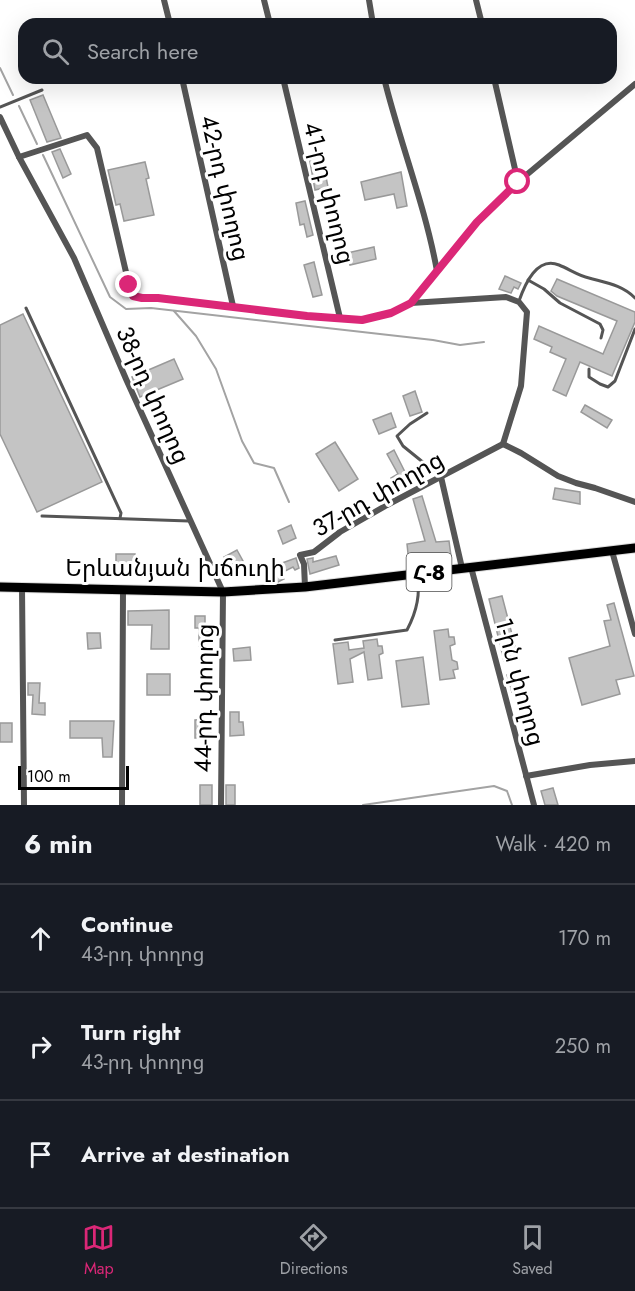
<!DOCTYPE html>
<html lang="en">
<head>
<meta charset="utf-8">
<style>
	:root { --surface:#171b24; --page:#242831; --text:#f1f3f6; --muted:#9ea1a6; --line:#363941; --accent:#db2777 }
	body { margin:0; font-family:Jost,"Noto Sans Armenian",sans-serif; background:var(--page); color:var(--text) }
	.scale { position:absolute; left:18px; bottom:15px; width:111px; box-sizing:border-box; padding-left:6px; border:3px solid #000; border-top:0; font-size:16px; line-height:21px; white-space:nowrap; color:#000; -webkit-text-stroke:4px #fff; paint-order:stroke }
	.stop { position:absolute; width:18px; height:18px; margin:-14px; border:4px solid #db2777; border-radius:50%; background:#fff }
	.stop.end { background:#db2777; border-color:#fff; box-shadow:0 2px 6px #0008 }
	.list { margin:0; padding:0; list-style:none }
	h2 { display:flex; justify-content:space-between; align-items:center; height:78px; margin:0; padding:0 24px; font-size:26px }
	h2 small { font-size:20px; font-weight:400; color:var(--muted) }
	.list li { display:grid; grid-template-columns:39px 1fr auto; gap:18px; align-items:center; box-sizing:border-box; height:108px; padding:0 24px; border-top:2px solid var(--line) }
	.list b { display:block; font-size:22px; white-space:nowrap }
	.list p { margin:0; font-size:20px; white-space:nowrap; color:var(--muted) }
	.list em { font-size:20px; font-style:normal; color:var(--muted) }
	.icon { flex:none; width:33px; height:33px; fill:none; stroke:currentColor; stroke-width:2; stroke-linecap:round; stroke-linejoin:round }
	.map { position:relative; flex:none; width:635px; height:805px; overflow:hidden }
	.search { position:absolute; background:var(--surface); box-shadow:0 6px 24px #0002; left:18px; right:18px; top:18px; height:66px; display:flex; align-items:center; gap:15px; box-sizing:border-box; padding:0 21px; border-radius:18px; color:var(--muted); font-size:22px }
	.sheet { height:402px; background:var(--surface) }
	nav { display:flex; justify-content:space-around; align-items:center; box-sizing:border-box; height:84px; border-top:2px solid var(--line); background:var(--surface); font-size:16px; color:var(--muted) }
	nav a { display:grid; justify-items:center; gap:3px }
	nav .on { color:var(--accent) }
	.map>svg:first-child { display:block }
</style>
</head>
<body>
<div class="map">
<svg width="635" height="805" viewBox="0 0 635 805">
	<rect width="100%" height="100%" fill="#fff"/>
	<g fill="none" stroke-linecap="round" stroke-linejoin="round">
		<g stroke="#a3a3a3" stroke-width="2">
			<path d="M 0,68 L 13,95"/>
			<path d="M 19,106 L 37,144"/>
			<path d="M 43,155 L 110,297 L 126,309 L 151,308 L 433,340 L 460,345 L 484,342"/>
			<path d="M 174,311 L 196,336 L 216,369 L 242,441 L 254,463 L 274,468 L 289,502"/>
			<path d="M 363,805 L 494,786 L 507,791 L 512,805"/>
		</g>
	</g>
	<g fill="#c4c4c4" stroke="#999" stroke-width="1.5">
		<path d="M 43,95 L 61,138 L 47,142 L 30,100 Z"/>
		<path d="M 60,149 L 71,174 L 63,178 L 52,152 Z"/>
		<path d="M 319,153 L 321,166 L 318,166 L 321,178 L 326,177 L 328,187 L 315,190 L 309,156 Z"/>
		<path d="M 145,162 L 149,178 L 146,179 L 154,215 L 124,221 L 120,204 L 116,205 L 108,170 Z"/>
		<path d="M 401,172 L 407,206 L 397,208 L 394,194 L 365,200 L 361,182 Z"/>
		<path d="M 305,201 L 313,235 L 307,237 L 304,224 L 300,225 L 296,203 Z"/>
		<path d="M 374,247 L 376,259 L 350,265 L 347,253 Z"/>
		<path d="M 314,262 L 322,295 L 313,297 L 304,265 Z"/>
		<path d="M 505,276 L 521,283 L 518,289 L 514,287 L 511,293 L 499,289 Z"/>
		<path d="M 557,279 L 635,312 L 635,322 L 612,376 L 580,362 L 566,396 L 553,390 L 566,359 L 550,352 L 552,347 L 534,339 L 539,326 L 603,354 L 617,321 L 557,296 L 551,291 Z"/>
		<path d="M 23,314 L 102,482 L 37,512 L 0,434 L 0,325 Z"/>
		<path d="M 174,359 L 183,379 L 140,397 L 132,377 Z"/>
		<path d="M 415,391 L 422,412 L 410,416 L 403,396 Z"/>
		<path d="M 585,405 L 612,420 L 607,428 L 581,412 Z"/>
		<path d="M 391,413 L 396,427 L 379,434 L 373,420 Z"/>
		<path d="M 335,442 L 358,479 L 339,491 L 316,454 Z"/>
		<path d="M 394,450 L 409,480 L 396,487 L 391,478 L 398,474 L 387,454 Z"/>
		<path d="M 555,488 L 580,492 L 580,504 L 553,499 Z"/>
		<path d="M 422,496 L 436,542 L 449,541 L 451,556 L 409,563 L 407,544 L 425,541 L 413,499 Z"/>
		<path d="M 291,525 L 296,538 L 283,544 L 278,531 Z"/>
		<path d="M 237,550 L 243,561 L 230,568 L 224,557 Z"/>
		<path d="M 116,554 L 135,554 L 135,568 L 116,567 Z"/>
		<path d="M 336,556 L 339,565 L 310,574 L 307,559 L 313,558 L 313,562 Z"/>
		<path d="M 296,558 L 299,568 L 295,570 L 293,567 L 281,573 L 284,579 L 278,582 L 271,567 Z"/>
		<path d="M 502,596 L 518,657 L 504,661 L 489,599 Z"/>
		<path d="M 614,603 L 634,676 L 616,680 L 620,694 L 582,705 L 569,658 L 610,646 L 604,621 L 611,620 L 607,605 Z"/>
		<path d="M 169,610 L 169,649 L 151,649 L 152,625 L 128,625 L 128,611 Z"/>
		<path d="M 195,616 L 205,616 L 205,632 L 212,632 L 212,646 L 199,646 L 199,628 L 195,628 Z"/>
		<path d="M 448,629 L 449,637 L 454,637 L 455,644 L 450,646 L 452,660 L 457,662 L 458,669 L 453,670 L 455,678 L 440,680 L 434,631 Z"/>
		<path d="M 87,633 L 100,633 L 101,648 L 88,649 Z"/>
		<path d="M 377,639 L 378,646 L 382,646 L 383,653 L 379,655 L 382,678 L 368,680 L 364,652 L 350,659 L 353,682 L 338,684 L 333,644 L 348,642 L 349,650 L 364,648 L 363,641 Z"/>
		<path d="M 250,647 L 251,660 L 234,661 L 233,649 Z"/>
		<path d="M 423,657 L 429,704 L 402,707 L 396,661 Z"/>
		<path d="M 519,672 L 524,689 L 512,692 L 507,675 Z"/>
		<rect x="147" y="674" width="23" height="21"/>
		<path d="M 28,683 L 40,683 L 39,703 L 45,703 L 45,715 L 32,714 L 33,695 L 28,695 Z"/>
		<path d="M 230,712 L 239,712 L 239,722 L 243,722 L 244,735 L 230,736 Z"/>
		<path d="M 210,719 L 211,738 L 195,738 L 195,720 Z"/>
		<path d="M 70,721 L 114,721 L 112,757 L 103,757 L 102,738 L 70,738 Z"/>
		<rect x="0" y="723" width="12" height="19"/>
		<rect x="200" y="785" width="12" height="20"/>
		<rect x="226" y="785" width="9" height="20"/>
		<path d="M 553,788 L 558,805 L 545,805 L 541,791 Z"/>
	</g>
	<g fill="none" stroke-linecap="round" stroke-linejoin="round">
		<g stroke="#dbdbdb" stroke-width="11">
			<path id="primary" d="M 0,587 L 223,592 L 305,587 L 635,548"/>
		</g>
		<g stroke="#555" stroke-width="3">
			<path d="M 0,107 L 42,90"/>
			<path d="M 528,280 L 544,289 L 560,303 L 600,324 L 603,330 L 601,338"/>
			<path d="M 519,301 C 525,284 537,256 559,265 C 569,269 579,276 589,278 C 607,283 622,285 635,298"/>
			<path d="M 26,308 L 121,513 L 120,518"/>
			<path d="M 589,369 L 589,377 L 600,384 L 608,387 L 615,381 L 635,329"/>
			<path d="M 427,413 L 410,424 L 397,436 L 403,446 L 440,476"/>
			<path d="M 42,516 L 189,521"/>
			<path d="M 335,640 L 407,630 C 416,613 421,595 417,576"/>
		</g>
		<g stroke="#555" stroke-width="6">
			<path d="M 164,0 L 170,24"/>
			<path d="M 264,0 L 270,24"/>
			<path d="M 369,0 L 373,24"/>
			<path d="M 476,0 L 482,24"/>
			<path d="M 182,78 L 233,306"/>
			<path d="M 283,78 L 340,318"/>
			<path d="M 384,78 C 400,143 425,205 437,271"/>
			<path d="M 494,78 L 518,182"/>
			<path d="M 0,117 L 19,157 L 74,258 L 126,379 L 223,592 L 221,805"/>
			<path d="M 19,157 L 87,135 L 97,148 L 129,285 L 133,296 L 142,298 L 158,298 L 307,316 L 362,320 L 391,313 L 411,303 L 477,222 L 518,182 L 635,84"/>
			<path d="M 411,303 L 506,297 L 519,302 L 527,312 L 521,386 L 503,444"/>
			<path d="M 503,444 L 521,453 L 558,476 L 576,483 L 595,488 L 635,502"/>
			<path d="M 441,477 L 462,568"/>
			<path d="M 612,551 L 635,634"/>
			<path d="M 471,567 L 534,805"/>
			<path d="M 22,587 L 24,805"/>
			<path d="M 305,587 L 304,564 L 300,555 L 314,552 L 340,532 L 387,505 L 503,444"/>
			<path d="M 526,776 L 590,765 L 635,761"/>
			<path d="M 122,805 L 123,589"/>
		</g>
		<use href="#primary" stroke="#000" stroke-width="9"/>
	</g>
	<g fill="none" stroke-linecap="round" stroke-linejoin="round">
		<path stroke="#db2777" stroke-width="8" d="M 129,285 L 133,296 L 142,298 L 158,298 L 307,316 L 362,320 L 391,313 L 411,303 L 477,222 L 518,182"/>
	</g>
	<g text-anchor="middle" stroke-width="6" stroke-linejoin="round" paint-order="stroke">
		<rect fill="#fff" stroke="#4c4c4c" stroke-width="1.5" x="406.5" y="553" width="45" height="38" rx="4.5"/>
		<g font-size="22" font-weight="bold" fill="#000">
			<text x="429" y="580">Հ-8</text>
		</g>
		<g font-size="24" fill="#000" stroke="#fff">
			<text transform="translate(225 188) rotate(77)" y="8">42-րդ փողոց</text>
			<text transform="translate(329 193) rotate(76)" y="8">41-րդ փողոց</text>
			<text transform="translate(153 395) rotate(66)" y="8">38-րդ փողոց</text>
			<text transform="translate(378 494) rotate(-30)" y="8">37-րդ փողոց</text>
			<text x="175" y="576">Երևանյան խճուղի</text>
			<text transform="translate(520 682) rotate(75)" y="8">1-ին փողոց</text>
			<text transform="translate(204 698) rotate(-89)" y="8">44-րդ փողոց</text>
		</g>
	</g>
</svg>
<div class="scale">100 m</div>
<div class="stop" style="left:518px;top:182px"></div>
<div class="stop end" style="left:129px;top:285px"></div>
<div class="search"><svg class="icon" aria-label="search" viewBox="0 0 24 24"><circle cx="10" cy="10" r="6"/><path d="M15 15l6 6"/></svg>Search here</div>
</div>
<section class="sheet">
<h2>6 min<small>Walk · 420 m</small></h2>
<ul class="list">
<li><svg class="icon" aria-label="ahead" viewBox="0 0 24 24"><path d="M12 20V5M6 11l6-6 6 6"/></svg><div><b>Continue</b><p>43-րդ փողոց</p></div><em>170 m</em></li>
<li><svg class="icon" aria-label="right" viewBox="0 0 24 24"><path d="M7 20v-9h11M14 6l5 5-5 5"/></svg><div><b>Turn right</b><p>43-րդ փողոց</p></div><em>250 m</em></li>
<li><svg class="icon" aria-label="arrive" viewBox="0 0 24 24"><path d="M6 21V4h12l-3 4 3 4H6"/></svg><div><b>Arrive at destination</b></div></li>
</ul>
</section>
<nav>
<a class="on"><svg class="icon" aria-label="map" viewBox="0 0 24 24"><path d="M3 6l6-2 6 2 6-2v14l-6 2-6-2-6 2zM9 4v14M15 6v14"/></svg>Map</a>
<a><svg class="icon" aria-label="directions" viewBox="0 0 24 24"><path d="M12 3l9 9-9 9-9-9zM9 14v-3h6M13 9l2 2-2 2"/></svg>Directions</a>
<a><svg class="icon" aria-label="saved" viewBox="0 0 24 24"><path d="M7 4h10v16l-5-4-5 4z"/></svg>Saved</a>
</nav>
</body>
</html>
